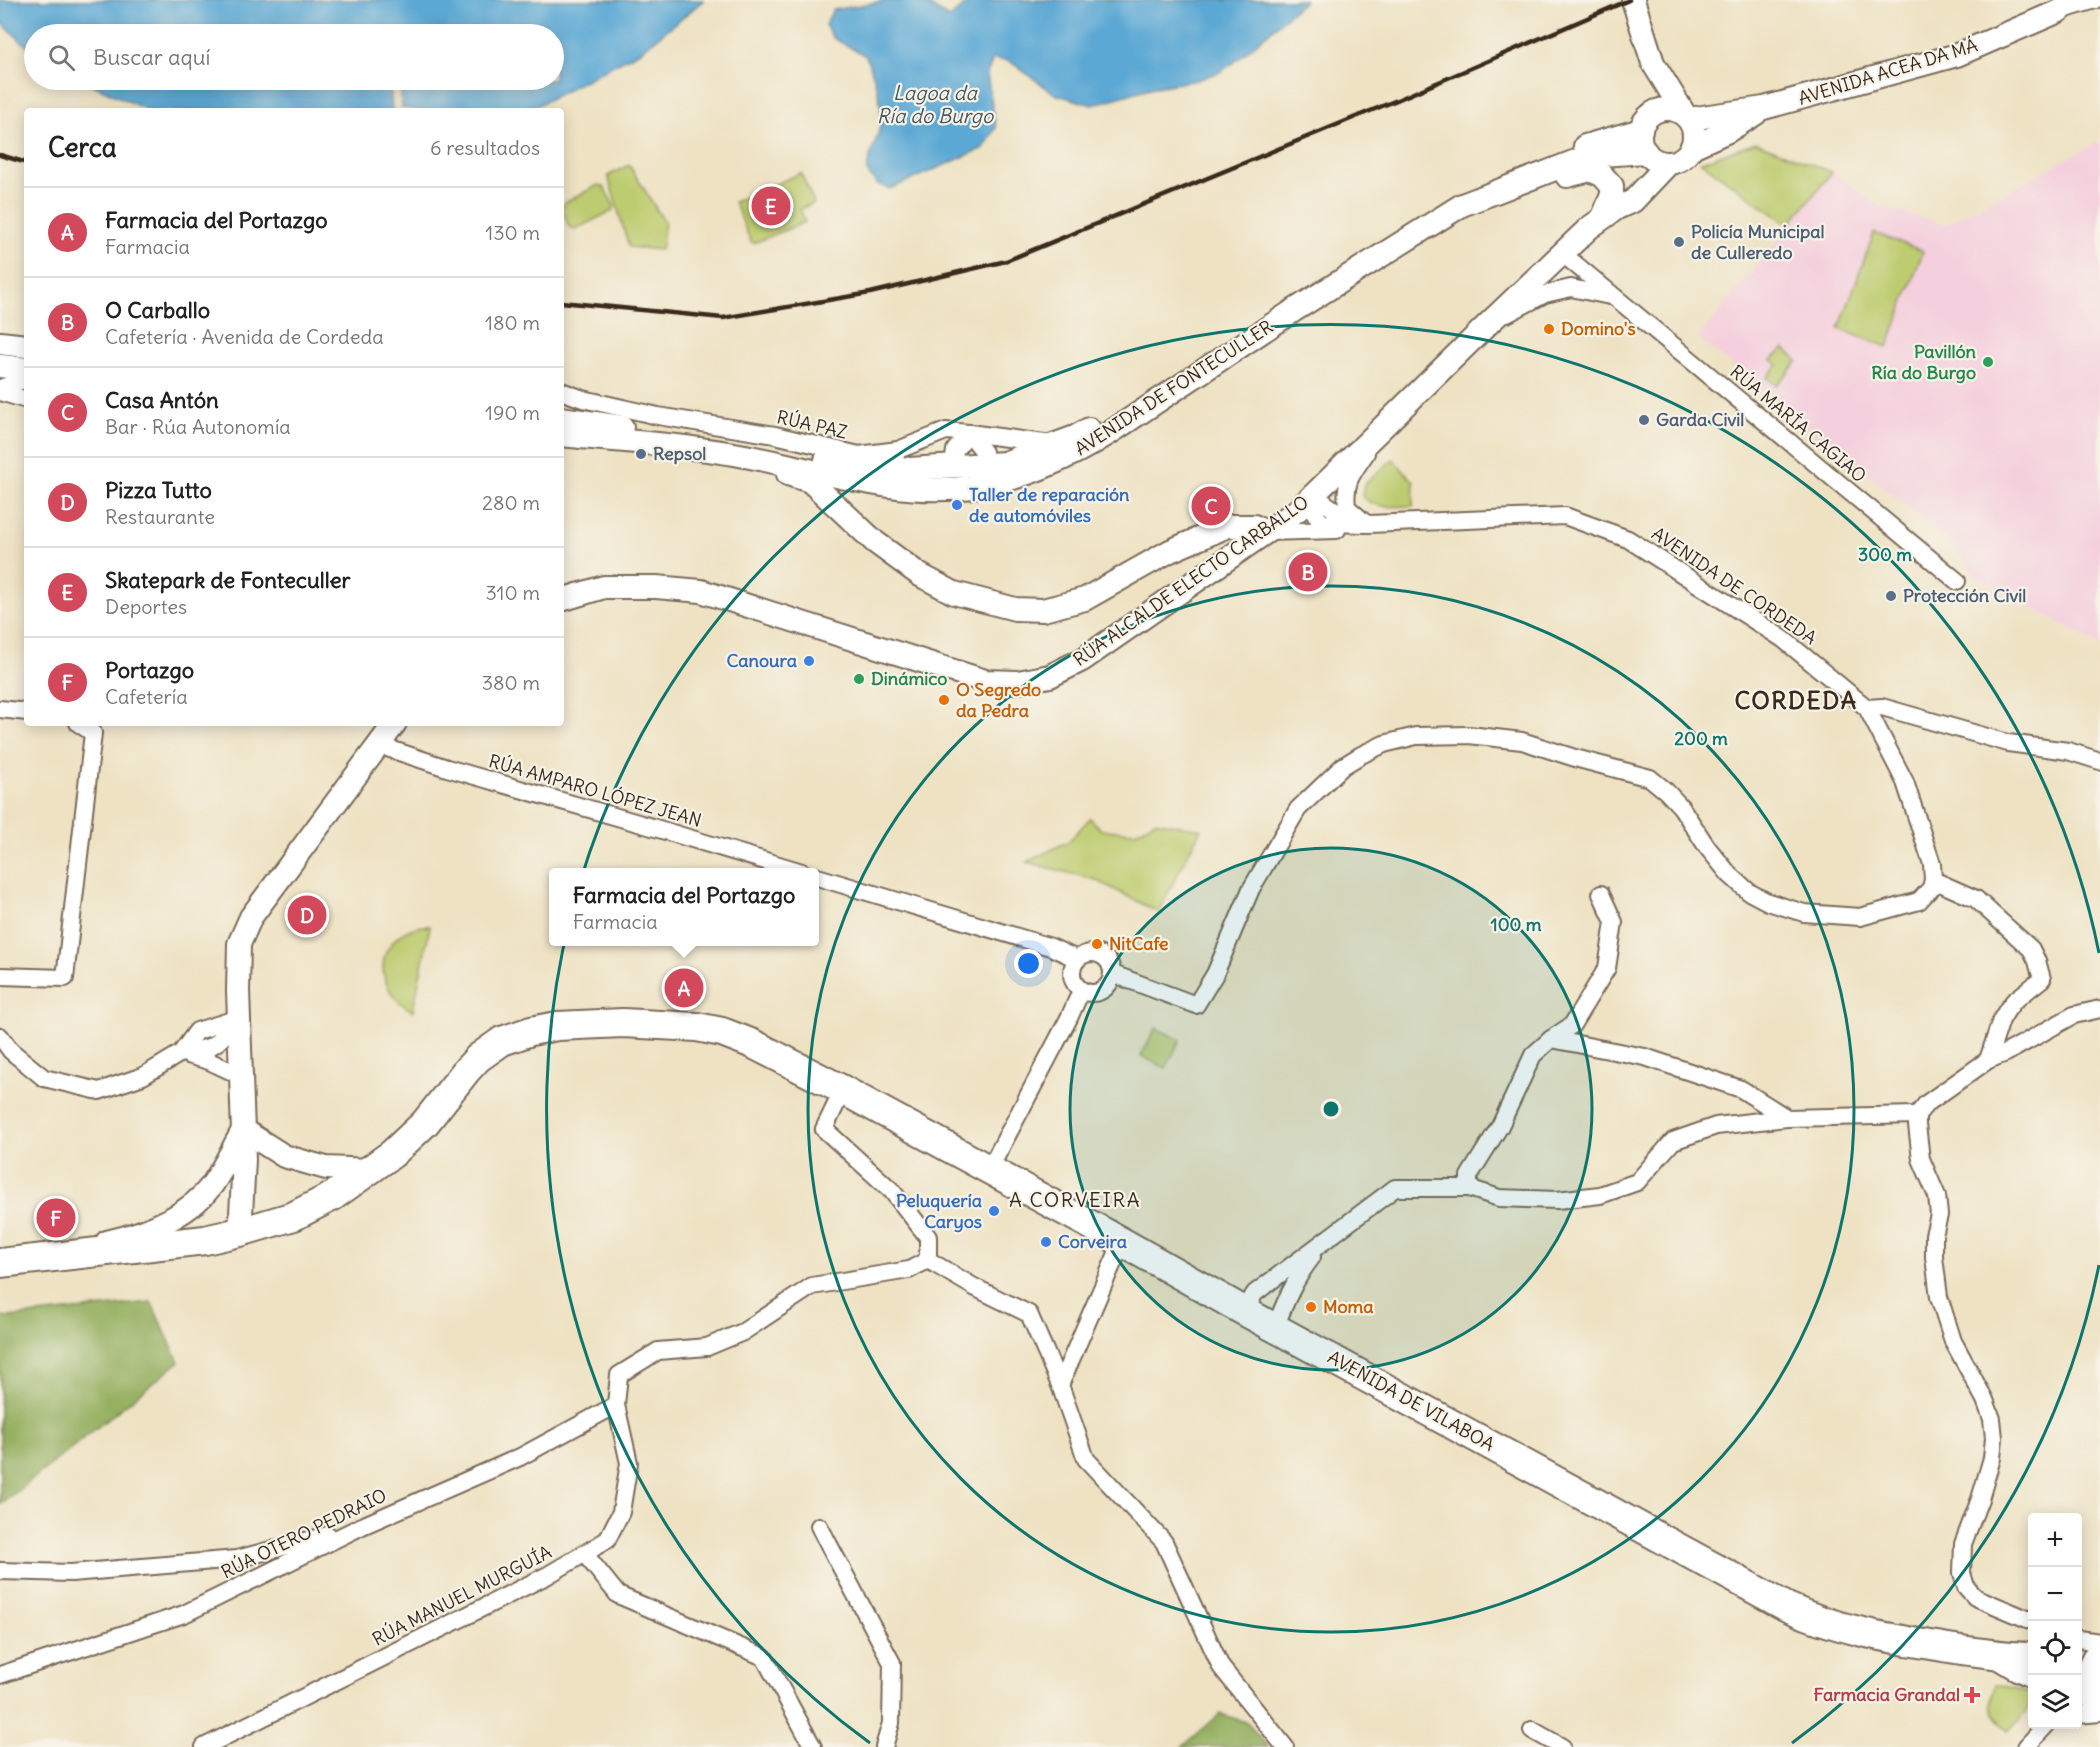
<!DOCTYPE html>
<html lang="es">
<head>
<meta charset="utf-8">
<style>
	:root { --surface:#fff; --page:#f2f2f2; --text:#222; --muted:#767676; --line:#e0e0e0; --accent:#d1495b }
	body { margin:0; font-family:Delius,sans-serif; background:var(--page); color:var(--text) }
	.controls { position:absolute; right:18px; bottom:18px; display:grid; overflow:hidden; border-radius:6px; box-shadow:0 3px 15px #0003 }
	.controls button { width:54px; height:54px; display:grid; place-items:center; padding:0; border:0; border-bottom:2px solid var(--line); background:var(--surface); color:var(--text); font:30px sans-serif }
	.you { position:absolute; left:1029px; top:964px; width:21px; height:21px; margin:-15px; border:4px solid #fff; border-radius:50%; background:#1a73e8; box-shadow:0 0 0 9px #1a73e833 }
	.badge { display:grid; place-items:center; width:39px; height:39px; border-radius:50%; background:var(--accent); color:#fff; font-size:20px; font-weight:700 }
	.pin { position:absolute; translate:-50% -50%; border:3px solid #fff; box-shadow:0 2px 6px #0006 }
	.popup { position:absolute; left:549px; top:868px; width:270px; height:78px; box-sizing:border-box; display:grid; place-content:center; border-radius:6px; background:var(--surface); filter:drop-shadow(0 2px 4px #0005); font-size:20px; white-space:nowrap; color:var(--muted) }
	.popup b { font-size:22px; color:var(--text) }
	.popup::after { content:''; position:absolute; left:50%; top:100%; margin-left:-12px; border:12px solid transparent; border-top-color:var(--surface) }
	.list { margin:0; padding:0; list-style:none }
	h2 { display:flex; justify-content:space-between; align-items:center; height:78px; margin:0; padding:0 24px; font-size:26px }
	h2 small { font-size:20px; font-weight:400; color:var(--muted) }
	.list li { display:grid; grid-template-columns:39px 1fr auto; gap:18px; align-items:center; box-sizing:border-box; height:90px; padding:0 24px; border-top:2px solid var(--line) }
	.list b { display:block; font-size:22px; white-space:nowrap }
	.list p { margin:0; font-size:20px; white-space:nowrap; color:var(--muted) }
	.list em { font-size:20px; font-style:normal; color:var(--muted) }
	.icon { flex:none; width:33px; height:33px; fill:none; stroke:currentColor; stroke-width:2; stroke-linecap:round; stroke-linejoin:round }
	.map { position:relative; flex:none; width:2100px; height:1747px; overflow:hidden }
	.search { position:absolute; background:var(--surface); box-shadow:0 3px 15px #0003; left:24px; top:24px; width:540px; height:66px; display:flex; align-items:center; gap:15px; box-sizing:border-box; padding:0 21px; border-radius:33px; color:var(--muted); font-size:22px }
	.panel { position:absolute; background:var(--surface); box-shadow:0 3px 15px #0003; left:24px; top:108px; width:540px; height:618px; border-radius:6px }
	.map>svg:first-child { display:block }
</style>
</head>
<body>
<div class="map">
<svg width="2100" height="1747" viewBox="0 0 2100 1747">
	<rect width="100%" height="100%" fill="#f7f3e8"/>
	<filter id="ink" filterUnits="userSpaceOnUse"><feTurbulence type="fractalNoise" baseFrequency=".0167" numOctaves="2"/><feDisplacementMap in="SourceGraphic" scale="12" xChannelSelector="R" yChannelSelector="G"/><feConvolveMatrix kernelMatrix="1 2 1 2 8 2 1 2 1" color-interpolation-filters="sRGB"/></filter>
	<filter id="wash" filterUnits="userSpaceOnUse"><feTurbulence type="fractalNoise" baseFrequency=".008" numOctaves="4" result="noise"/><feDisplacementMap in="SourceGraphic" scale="24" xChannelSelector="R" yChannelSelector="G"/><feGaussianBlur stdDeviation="1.35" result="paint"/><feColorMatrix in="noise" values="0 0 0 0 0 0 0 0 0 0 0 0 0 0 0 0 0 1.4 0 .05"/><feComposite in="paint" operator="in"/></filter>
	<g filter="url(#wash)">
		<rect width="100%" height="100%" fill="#eee2c3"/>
		<path fill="#f4cfdd" d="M 2100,141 L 2100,645 L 1976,577 L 1951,542 L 1698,338 L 1832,172 L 1883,208 L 1946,224 Z"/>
		<g fill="#bdcc6f" stroke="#7c7b46" stroke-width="1.5">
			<path d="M 1756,142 L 1832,172 L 1789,225 L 1701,162 Z"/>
			<path d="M 629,165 L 665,223 L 661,250 L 629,247 L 608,176 Z"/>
			<path d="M 801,173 L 814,203 L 800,209 L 805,222 L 754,243 L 751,242 L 734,202 Z"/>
			<path d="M 598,185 L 604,187 L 614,206 L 612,211 L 576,229 L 569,227 L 562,208 L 564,203 Z"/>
			<path d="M 1874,233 L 1923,251 L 1888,347 L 1839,329 Z"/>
			<path d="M 1784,348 L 1798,361 L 1776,386 L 1767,377 L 1778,365 L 1772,360 Z"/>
			<path d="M 1393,459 L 1414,482 L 1413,506 C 1396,506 1374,510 1362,496 L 1364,485 Z"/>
			<path d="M 1090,818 L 1101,830 L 1136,832 L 1155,821 L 1201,829 L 1158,912 L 1096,880 L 1027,862 L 1069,841 Z"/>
			<path d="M 430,926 L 413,1011 C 376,992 371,946 411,929 C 417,926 424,926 430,926 Z"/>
			<path d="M 1156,1028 L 1180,1040 L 1166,1068 L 1141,1056 Z"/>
			<path d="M 1995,1684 L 2025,1691 L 2030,1694 C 2032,1711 2020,1720 2008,1730 C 1989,1709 1989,1711 1995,1684 Z"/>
		</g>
		<g fill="#96b062" stroke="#686d40" stroke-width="1.5">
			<path d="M 151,1302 L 179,1362 L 0,1505 L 0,1318 Z"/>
			<path d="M 1220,1714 L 1246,1722 L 1268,1747 L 1182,1747 Z"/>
		</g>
		<g fill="#5ba8d4" stroke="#4b6979" stroke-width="1.5">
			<path d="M 0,0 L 704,0 L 642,50 L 527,111 L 426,111 L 402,108 L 400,80 L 554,80 L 554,34 L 34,34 L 34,53 L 3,24 L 0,18 Z"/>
			<path d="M 889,0 L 921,0 L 949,18 L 972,0 L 1305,0 L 1240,58 L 1220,72 L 1197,80 L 1150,88 L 1092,105 L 1055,94 L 1009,61 L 993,59 L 987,74 L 996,128 L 984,148 L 890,189 L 877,184 L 867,172 C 868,154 877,143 880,126 C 884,103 874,77 866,56 L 833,38 L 825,25 L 833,10 Z"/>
			<path d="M 82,80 L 390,80 L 392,111 L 149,111 Z"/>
		</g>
	</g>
	<g filter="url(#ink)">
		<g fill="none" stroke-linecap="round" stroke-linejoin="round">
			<g stroke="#7a6a58" stroke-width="20">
				<g id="street">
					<path d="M 2066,9 L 2095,0"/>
					<path d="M 1563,254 L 1957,581"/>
					<path d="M 1507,314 L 1545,294 L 1571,288 L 1610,296"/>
					<path d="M 0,388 L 27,379"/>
					<path d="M 561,391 L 583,399 L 658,416 L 775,435 L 859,455 L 898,450 L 946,431 L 969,433 L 1052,444"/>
					<path d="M 0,392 L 27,400"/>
					<path d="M 969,433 L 984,452 L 983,464 L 977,473"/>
					<path d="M 964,468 L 953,466 L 955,450 L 969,433"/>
					<path d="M 1362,520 L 1347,507 C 1344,481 1352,474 1366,453"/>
					<path d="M 1266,532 L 1337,530"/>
					<path d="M 1867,708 L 1882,707 L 2008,743 L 2068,751 L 2100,761"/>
					<path d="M 0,709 L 27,712"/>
					<path d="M 378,745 L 447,768 L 652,827 L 802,872"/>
					<path d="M 814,876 L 1051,947 L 1077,959"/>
					<path d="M 1933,880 L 1976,899 L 2011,931 L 2031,949 L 2037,961 L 2042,979 L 2014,1001 L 2007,1010 L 2001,1020 L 1988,1060 L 1926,1104 L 1917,1115 L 1917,1125 L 1921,1159 L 1937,1196 L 1939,1215 L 1934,1235 L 1934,1257 L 1939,1297 L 1953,1341 L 1985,1400 L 1992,1419 L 1994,1438 L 1992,1458 L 1980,1499 L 1963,1544 L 1962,1573 L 1966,1587 L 1975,1597 L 2032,1621"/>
					<circle cx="1092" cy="973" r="20"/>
					<path d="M 1113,974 L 1196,1005 L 1215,974 L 1251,889 L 1298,809 L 1343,766 L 1361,755 L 1384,744 L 1416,736 L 1469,735 L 1522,741 L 1575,758 L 1650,778 L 1666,791 L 1681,807 L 1707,847 L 1729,874 L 1749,892 L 1768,902 L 1804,913 L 1860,917 L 1919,901 L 1931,888 L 1933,880 L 1932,864 L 1905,782 L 1867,708 L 1783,639 L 1628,539 L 1565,516 L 1369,524 L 1322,523 L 1311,509 L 1314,495 L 1343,516 L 1369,524"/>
					<path d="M 0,976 L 65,978 L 93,733 L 78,723"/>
					<path d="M 0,1036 L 11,1051 L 44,1078 L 99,1091 L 143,1076 L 181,1053 L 197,1031 L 239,1018"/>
					<path d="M 1551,1039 L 1645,1057 L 1741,1089 L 1787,1118"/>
					<path d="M 181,1053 C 218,1048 216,1045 239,1018"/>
					<path d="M 188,1055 L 209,1061 L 241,1076"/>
					<path d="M 1988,1060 L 2006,1053 L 2074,1015 L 2100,1009"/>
					<path d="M 989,1170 L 1069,1018 L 1081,991"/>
					<path d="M 1469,1188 L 1469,1176 L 1500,1126 L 1533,1055 L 1551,1039 L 1572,1025 L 1607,968 L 1614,922 L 1601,894"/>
					<path d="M 928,1260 L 974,1287 L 1029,1314 L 1060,1385 L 1086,1459 L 1164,1542 L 1221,1667 L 1285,1747"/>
					<path d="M 1244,1311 L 1255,1293 L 1395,1188 L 1469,1188 L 1499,1198 L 1557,1200 L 1600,1195 L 1637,1182 L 1673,1141 L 1716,1126 L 1787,1118 L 1917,1115"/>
					<path d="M 1275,1328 C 1285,1302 1295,1279 1312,1257"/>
					<path d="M 1060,1385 L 1122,1242"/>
					<path d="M 819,1526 L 892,1663 L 891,1723 L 884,1747"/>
					<path d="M 584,1553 L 618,1595 L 764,1657 L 813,1747"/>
					<path d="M 0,1571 L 71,1573 L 237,1559 L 328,1535"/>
					<path d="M 2078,1639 L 2100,1642"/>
					<path d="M 1994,1659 L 2014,1671 L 2032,1679"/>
					<path d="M 0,1675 L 184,1614 L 362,1526 L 520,1457 L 616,1405"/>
					<path d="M 2078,1715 L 2100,1713"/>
					<path d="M 1532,1730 L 1562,1747"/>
					<path d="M 204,1747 L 548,1575 L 607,1540 L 621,1512 L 629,1463 L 616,1405 L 619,1375 L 658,1351 L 707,1347 L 743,1332 L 812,1286 L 909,1270 L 928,1260 L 928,1237 L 892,1191 L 824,1129 L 843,1090"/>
					<path d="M 2026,1747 L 2047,1724"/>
				</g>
			</g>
			<g stroke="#7a6a58" stroke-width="26">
				<g id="secondary">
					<path d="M 1633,0 L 1653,63 L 1685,115"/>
					<circle cx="1667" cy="136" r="27"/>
					<path d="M 1689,119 L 1764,108 L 1957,55 L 2057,12 L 2075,0"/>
					<path d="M 1585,146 L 1641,130"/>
					<path d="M 1692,147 L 1728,131 L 1755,114"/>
					<path d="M 1567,176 L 1590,170 L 1602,175 L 1612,186 L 1612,195 L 1603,217"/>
					<path d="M 0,343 L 27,346"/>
					<path d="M 0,366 L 27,369"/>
					<path d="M 561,418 L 622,427"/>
					<path d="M 561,435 C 618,441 678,444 734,454 C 811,467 892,498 972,487 C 1019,481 1072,457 1111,432 L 1293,311 L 1462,205 L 1573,162 L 1601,155 L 1646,152"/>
					<path d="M 826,460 L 909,469 L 1004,463 L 1075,437 L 1089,429"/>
					<path d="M 788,474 L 810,481 L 875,542 L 920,575 L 954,593 L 1015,609 L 1043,610 L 1085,599 L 1170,551 L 1228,526 L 1254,526 L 1266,532"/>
					<path d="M 561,600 L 604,587 L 656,587 L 701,591 L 985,681 L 1018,682 L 1050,676 L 1082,660 L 1298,510 L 1488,324 L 1589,228 L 1617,208 L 1633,201 L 1669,163"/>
					<path d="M 243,1130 L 284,1156 L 326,1168 L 371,1170"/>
					<path d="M 240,1232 L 244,1160 L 238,991 L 239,944 L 251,917 L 395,723"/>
					<path d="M 107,1242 C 145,1233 188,1217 212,1185 C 224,1168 232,1150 242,1132"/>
				</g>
			</g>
			<g stroke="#7a6a58" stroke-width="32">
				<g id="highway">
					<path d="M 0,1263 L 205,1240 L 240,1232 L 294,1216 L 333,1196 L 392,1154 L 425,1123 L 466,1071 L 478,1058 L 502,1041 L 531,1031 L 557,1026 L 623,1023 L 697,1027 L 722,1032 L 753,1044 L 843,1090 L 1122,1242 L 1244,1311 L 1787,1607 C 1834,1628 1881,1637 1931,1645 C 1965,1651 1998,1656 2032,1657"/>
					<path d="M 2100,1653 C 2087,1669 2087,1688 2100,1704"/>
				</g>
			</g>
			<use href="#street" stroke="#fff" stroke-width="16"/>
			<use href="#secondary" stroke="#fff" stroke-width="22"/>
			<use href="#highway" stroke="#fff" stroke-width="28"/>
			<g stroke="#3b2a1e" stroke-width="4.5">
				<path d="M 0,155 L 27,163"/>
				<path d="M 561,302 L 723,318 L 870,293 L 1006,261 L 1397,100 L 1629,0"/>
			</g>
		</g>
	</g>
	<circle cx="1331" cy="1109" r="261" fill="#0f766e" fill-opacity=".12"/>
	<g fill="none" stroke="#0f766e" stroke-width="3">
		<circle cx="1331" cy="1109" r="261"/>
		<circle cx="1331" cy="1109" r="523"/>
		<path d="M2099 1265A784 784 0 0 1 1792 1743M870 1743A784 784 0 1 1 2099 953"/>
	</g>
	<g fill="#5c6f8a" stroke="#f7f3e8" stroke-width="2">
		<circle cx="1679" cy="242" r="6"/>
		<circle cx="1644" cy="420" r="6"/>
		<circle cx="641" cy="454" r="6"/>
		<circle cx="1891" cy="596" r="6"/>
	</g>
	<g fill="#e8710a" stroke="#f7f3e8" stroke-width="2">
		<circle cx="1549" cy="329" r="6"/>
		<circle cx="944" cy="700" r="6"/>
		<circle cx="1097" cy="944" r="6"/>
		<circle cx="1311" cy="1307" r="6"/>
	</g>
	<g fill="#2e9e5b" stroke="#f7f3e8" stroke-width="2">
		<circle cx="1988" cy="362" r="6"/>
		<circle cx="859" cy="679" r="6"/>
	</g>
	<g fill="#3f7fe0" stroke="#f7f3e8" stroke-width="2">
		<circle cx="957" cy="505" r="6"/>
		<circle cx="809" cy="661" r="6"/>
		<circle cx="994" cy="1211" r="6"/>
		<circle cx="1046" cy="1242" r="6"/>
	</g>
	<path fill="#e0444e" stroke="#f7f3e8" stroke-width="2" d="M1969 1686h6v6h6v6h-6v6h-6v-6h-6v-6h6z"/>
	<g text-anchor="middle" stroke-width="4.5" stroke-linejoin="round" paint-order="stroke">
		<g font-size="18" fill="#3b2a1e" stroke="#f7f3e8">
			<text transform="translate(1888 72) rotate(-17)" y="6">AVENIDA ACEA DA MÁ</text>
			<text transform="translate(1174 388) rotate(-33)" y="6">AVENIDA DE FONTECULLER</text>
			<text transform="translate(1798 424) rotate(40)" y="6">RÚA MARÍA CAGIAO</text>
			<text transform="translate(812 425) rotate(13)" y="6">RÚA PAZ</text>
			<text transform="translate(1191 581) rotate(-35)" y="6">RÚA ALCALDE ELECTO CARBALLO</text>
			<text transform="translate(1734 586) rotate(34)" y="6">AVENIDA DE CORDEDA</text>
			<text transform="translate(595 791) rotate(16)" y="6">RÚA AMPARO LÓPEZ JEAN</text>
			<text transform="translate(1411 1401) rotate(29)" y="6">AVENIDA DE VILABOA</text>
			<text transform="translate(304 1534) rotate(-26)" y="6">RÚA OTERO PEDRAIO</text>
			<text transform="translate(462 1596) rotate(-27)" y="6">RÚA MANUEL MURGUÍA</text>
		</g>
		<g font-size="18" font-weight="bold" fill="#4e5e75" stroke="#f7f3e8" text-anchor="start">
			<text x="1691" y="238">Policía Municipal<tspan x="1691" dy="21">de Culleredo</tspan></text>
			<text x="1656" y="426">Garda Civil</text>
			<text x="653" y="460">Repsol</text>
			<text x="1903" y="602">Protección Civil</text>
		</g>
		<g font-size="18" font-weight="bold" fill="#c56008" stroke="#f7f3e8" text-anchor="start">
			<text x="1561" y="335">Domino's</text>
			<text x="956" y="696">O Segredo<tspan x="956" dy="21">da Pedra</tspan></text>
			<text x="1109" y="950">NitCafe</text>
			<text x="1323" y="1313">Moma</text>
		</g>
		<g font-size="18" font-weight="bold" fill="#27864d" stroke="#f7f3e8" text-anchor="end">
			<text x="1976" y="358">Pavillón<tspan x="1976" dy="21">Ría do Burgo</tspan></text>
			<text x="871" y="685" text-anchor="start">Dinámico</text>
		</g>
		<g font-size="18" font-weight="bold" fill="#366cbe" stroke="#f7f3e8" text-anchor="start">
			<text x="969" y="501">Taller de reparación<tspan x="969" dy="21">de automóviles</tspan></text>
			<text x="797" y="667" text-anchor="end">Canoura</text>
			<text x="982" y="1207" text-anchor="end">Peluquería<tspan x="982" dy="21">Caryos</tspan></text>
			<text x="1058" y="1248">Corveira</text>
		</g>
		<g font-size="18" font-weight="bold" fill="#be3a42" stroke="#f7f3e8" text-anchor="end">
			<text x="1960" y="1701">Farmacia Grandal</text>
		</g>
		<g font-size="20" font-style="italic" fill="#46565e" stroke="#f7f3e8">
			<text x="935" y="100">Lagoa da<tspan x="935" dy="23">Ría do Burgo</tspan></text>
		</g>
		<g font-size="20" letter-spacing="1.5" fill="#3b2a1e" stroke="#f7f3e8">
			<text x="1075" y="1207">A CORVEIRA</text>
		</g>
		<g font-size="24" font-weight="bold" letter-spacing="1.5" fill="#3b2a1e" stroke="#f7f3e8">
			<text x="1796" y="709">CORDEDA</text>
		</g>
	</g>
	<circle cx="1331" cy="1109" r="9" fill="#0f766e" stroke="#f7f3e8" stroke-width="3"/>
	<g font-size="18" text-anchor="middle" font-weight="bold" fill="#0f766e" stroke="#f7f3e8" stroke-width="4.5" stroke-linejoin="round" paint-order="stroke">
		<text x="1885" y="561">300 m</text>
		<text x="1701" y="745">200 m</text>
		<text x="1516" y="931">100 m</text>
	</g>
</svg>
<div class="controls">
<button>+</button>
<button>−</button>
<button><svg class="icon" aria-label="locate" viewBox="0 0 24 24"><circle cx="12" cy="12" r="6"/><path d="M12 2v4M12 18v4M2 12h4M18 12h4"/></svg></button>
<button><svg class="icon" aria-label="layers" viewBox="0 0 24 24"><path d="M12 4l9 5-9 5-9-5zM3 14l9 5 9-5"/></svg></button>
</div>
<div class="you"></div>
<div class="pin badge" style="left:684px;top:988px">A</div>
<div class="popup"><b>Farmacia del Portazgo</b>Farmacia</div>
<div class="pin badge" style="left:1308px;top:572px">B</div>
<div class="pin badge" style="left:1211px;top:506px">C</div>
<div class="pin badge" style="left:307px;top:915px">D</div>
<div class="pin badge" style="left:771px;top:206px">E</div>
<div class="pin badge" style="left:56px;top:1218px">F</div>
<div class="search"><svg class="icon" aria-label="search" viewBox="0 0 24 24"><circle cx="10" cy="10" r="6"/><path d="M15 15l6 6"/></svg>Buscar aquí</div>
<section class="panel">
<h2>Cerca<small>6 resultados</small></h2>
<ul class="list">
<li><span class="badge">A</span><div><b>Farmacia del Portazgo</b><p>Farmacia</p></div><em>130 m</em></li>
<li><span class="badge">B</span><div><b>O Carballo</b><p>Cafetería · Avenida de Cordeda</p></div><em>180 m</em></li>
<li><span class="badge">C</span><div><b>Casa Antón</b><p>Bar · Rúa Autonomía</p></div><em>190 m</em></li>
<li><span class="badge">D</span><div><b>Pizza Tutto</b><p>Restaurante</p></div><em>280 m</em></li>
<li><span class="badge">E</span><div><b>Skatepark de Fonteculler</b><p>Deportes</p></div><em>310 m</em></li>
<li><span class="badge">F</span><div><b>Portazgo</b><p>Cafetería</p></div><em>380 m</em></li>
</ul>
</section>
</div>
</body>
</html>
